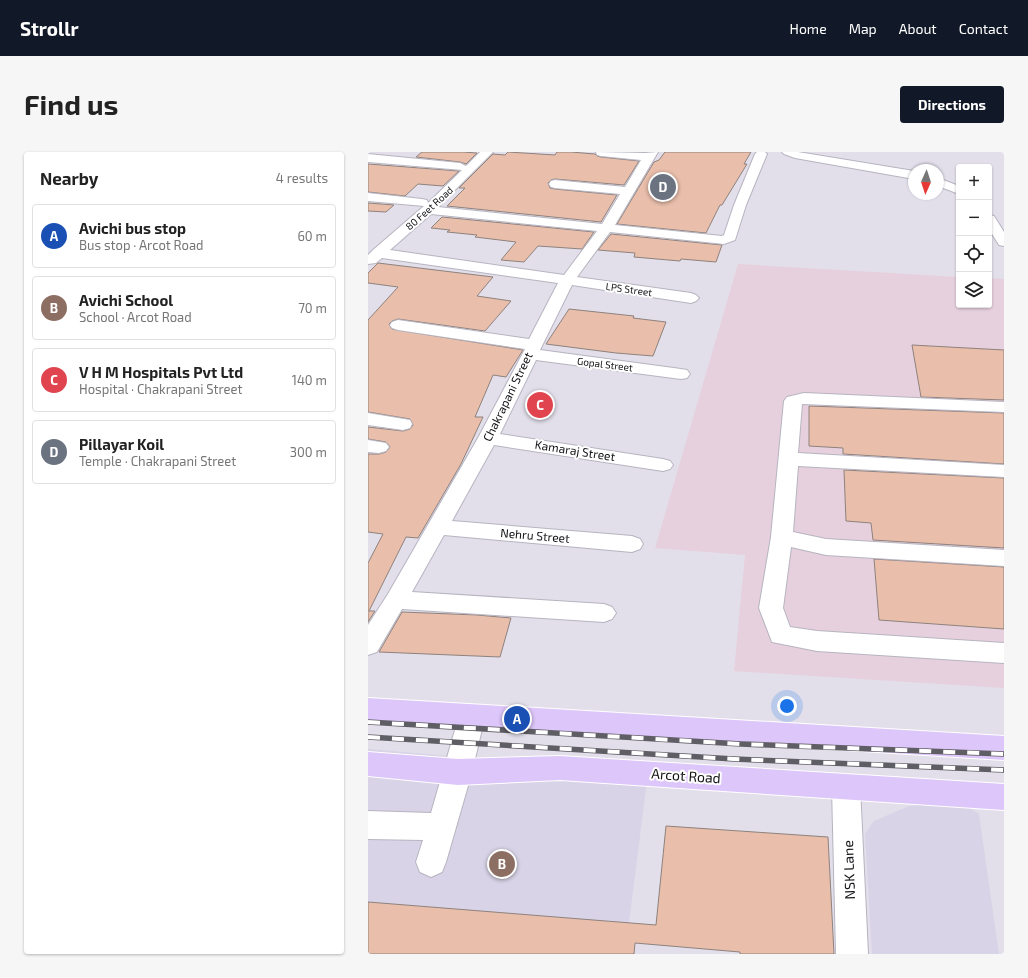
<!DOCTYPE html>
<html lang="en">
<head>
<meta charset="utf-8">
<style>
	:root { --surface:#fff; --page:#f6f6f6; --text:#222; --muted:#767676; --line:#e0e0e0; --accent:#111827 }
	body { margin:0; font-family:"Exo 2",sans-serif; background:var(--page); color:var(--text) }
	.controls { position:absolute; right:12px; top:12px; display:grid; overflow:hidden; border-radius:4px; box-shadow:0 1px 3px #0004 }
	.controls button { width:36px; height:36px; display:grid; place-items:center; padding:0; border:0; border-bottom:1px solid var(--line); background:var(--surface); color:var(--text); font:20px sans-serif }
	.compass { position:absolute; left:540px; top:12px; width:36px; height:36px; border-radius:50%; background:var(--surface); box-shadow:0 1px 3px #0004; rotate:183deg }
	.you { position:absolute; left:419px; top:554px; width:14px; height:14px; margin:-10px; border:3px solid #fff; border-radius:50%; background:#1a73e8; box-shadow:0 0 0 6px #1a73e833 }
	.badge { display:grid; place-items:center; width:26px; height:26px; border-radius:50%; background:var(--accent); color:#fff; font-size:13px; font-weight:700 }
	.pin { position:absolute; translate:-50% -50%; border:2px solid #fff; box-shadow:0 1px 4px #0006 }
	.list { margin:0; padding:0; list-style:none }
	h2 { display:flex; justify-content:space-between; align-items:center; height:52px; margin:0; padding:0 16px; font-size:17px }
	h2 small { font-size:13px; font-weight:400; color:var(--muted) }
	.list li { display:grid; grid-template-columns:26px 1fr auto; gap:12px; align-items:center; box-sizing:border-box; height:64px; margin:0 8px 8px; padding:0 8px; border:1px solid var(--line); border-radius:4px }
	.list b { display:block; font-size:15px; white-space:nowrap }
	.list p { margin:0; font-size:13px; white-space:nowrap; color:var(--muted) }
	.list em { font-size:13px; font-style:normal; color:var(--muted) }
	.icon { flex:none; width:22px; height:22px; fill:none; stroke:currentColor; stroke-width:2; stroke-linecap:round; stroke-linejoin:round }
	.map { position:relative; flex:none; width:636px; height:802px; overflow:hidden; border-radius:4px }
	header { display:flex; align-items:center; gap:24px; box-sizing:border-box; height:56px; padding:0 20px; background:var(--accent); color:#fff }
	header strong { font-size:19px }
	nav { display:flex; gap:22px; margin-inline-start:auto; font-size:14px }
	.intro { display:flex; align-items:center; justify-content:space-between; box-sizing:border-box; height:96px; padding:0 24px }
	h1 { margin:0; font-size:28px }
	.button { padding:10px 18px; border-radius:4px; background:var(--accent); color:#fff; font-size:14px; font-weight:700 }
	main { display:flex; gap:24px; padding:0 24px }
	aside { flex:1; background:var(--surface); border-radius:4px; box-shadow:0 1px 3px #0004 }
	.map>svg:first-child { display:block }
</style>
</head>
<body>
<header>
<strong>Strollr</strong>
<nav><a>Home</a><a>Map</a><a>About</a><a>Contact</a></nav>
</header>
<div class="intro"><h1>Find us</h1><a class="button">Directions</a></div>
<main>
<aside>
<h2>Nearby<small>4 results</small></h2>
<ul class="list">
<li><span class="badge" style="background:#1a4fb4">A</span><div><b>Avichi bus stop</b><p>Bus stop · Arcot Road</p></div><em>60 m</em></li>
<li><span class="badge" style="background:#8d6e63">B</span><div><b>Avichi School</b><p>School · Arcot Road</p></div><em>70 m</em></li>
<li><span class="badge" style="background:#e0444e">C</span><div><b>V H M Hospitals Pvt Ltd</b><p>Hospital · Chakrapani Street</p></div><em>140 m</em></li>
<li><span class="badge" style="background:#6b7280">D</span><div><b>Pillayar Koil</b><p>Temple · Chakrapani Street</p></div><em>300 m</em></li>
</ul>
</aside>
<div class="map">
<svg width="636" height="802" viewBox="0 0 636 802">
	<rect width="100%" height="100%" fill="#e2dfeb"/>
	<g fill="#d8d3e6">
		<path d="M 0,597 L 280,621 L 257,802 L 0,802 Z"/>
		<path d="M 587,647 L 611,662 L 631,802 L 504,802 L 497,682 L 506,669 L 541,654 Z"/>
	</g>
	<path fill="#e6d0dd" d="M 370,112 L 591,125 L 591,153 L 621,153 L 621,126 L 636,127 L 636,536 L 366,519 L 377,403 L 287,396 Z"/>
	<g fill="#e9beab" stroke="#8e827d">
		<path d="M 54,0 L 95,0 L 109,1 L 98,12 L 92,10 L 48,5 Z"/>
		<path d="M 140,0 L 187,3 L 189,0 L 203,0 L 227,2 L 229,4 L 233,5 L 271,9 L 256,33 L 187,27 L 183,28 L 180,31 L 182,36 L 187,37 L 249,43 L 233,70 L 79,54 L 97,36 L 91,36 L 125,2 L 137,3 Z"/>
		<path d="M 297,0 L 383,0 L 376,12 L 379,12 L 354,53 L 352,53 L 338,81 L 249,72 L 286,10 L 291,8 Z"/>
		<path d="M 0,12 L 91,19 L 75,34 L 50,32 L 37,44 L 0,40 Z"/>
		<path d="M 0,51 L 26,53 L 18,60 L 0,59 Z"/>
		<path d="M 74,65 L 226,80 L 214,97 L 170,94 L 156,110 L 133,108 L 148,90 L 107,85 L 109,83 L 79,80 L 82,78 L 63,76 Z"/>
		<path d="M 243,82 L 354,93 L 348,110 L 313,107 L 312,109 L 266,105 L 267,101 L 230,98 Z"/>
		<path d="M 10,111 L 125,125 L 109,144 L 143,149 L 117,179 L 30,167 L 24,169 L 21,172 L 24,177 L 155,198 L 138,225 L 125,223 L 107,265 L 115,265 L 93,312 L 50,386 L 38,385 L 1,459 L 7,459 L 0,470 L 0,411 L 15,382 L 0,380 L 0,302 L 11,302 L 18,300 L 22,295 L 18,290 L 0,287 L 0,275 L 35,279 L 42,277 L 45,273 L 42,267 L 0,260 L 0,168 L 30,135 L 0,131 L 0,121 Z"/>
		<path d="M 201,157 L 266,164 L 265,166 L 298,170 L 285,204 L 248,201 L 178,192 Z"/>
		<path d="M 544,193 L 636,198 L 636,248 L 553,245 Z"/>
		<path d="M 441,254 L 636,261 L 636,312 L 475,302 L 475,296 L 441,294 Z"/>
		<path d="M 476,318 L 636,326 L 636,396 L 505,388 L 503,371 L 478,369 Z"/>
		<path d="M 506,407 L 636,415 L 636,477 L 511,468 Z"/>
		<path d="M 34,460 L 109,463 L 143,466 L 132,505 L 11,500 Z"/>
		<path d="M 298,674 L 460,685 L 466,802 L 372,802 L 372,800 L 267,791 L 266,802 L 0,802 L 0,750 L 288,773 Z"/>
	</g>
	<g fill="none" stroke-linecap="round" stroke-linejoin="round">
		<g stroke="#b7b4c0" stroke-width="2">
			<g id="minor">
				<path d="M 112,0 L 125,0 L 70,55 L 234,72 L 252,42 L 187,36 L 183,35 L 181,32 L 183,29 L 187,28 L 257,35 L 273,8 L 233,4 L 229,3 L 228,0 L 277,1 L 290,0 L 247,73 L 354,84 L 356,83 L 366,53 L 387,2 L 389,0 L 397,0 L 399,2 L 378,53 L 367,88 L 356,92 L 242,80 L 209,125 L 323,141 L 328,143 L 331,146 L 328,149 L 323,151 L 204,133 L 172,198 L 313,217 L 319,218 L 322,222 L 319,226 L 313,227 L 168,208 L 132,282 L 295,307 L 302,309 L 305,313 L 302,317 L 295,319 L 126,293 L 84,369 L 264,384 L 272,387 L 275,392 L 272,397 L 264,400 L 76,383 L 44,440 L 236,452 L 244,455 L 248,461 L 244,467 L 236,470 L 34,457 L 9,500 L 0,503 L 0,473 L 20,442 L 110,286 L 157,197 L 30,178 L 24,176 L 22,173 L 24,170 L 30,168 L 161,187 L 190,131 L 14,106 L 8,111 L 0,112 L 0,103 L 5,98 L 56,54 L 0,49 L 0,41 L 54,47 L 59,48 L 60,51 L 94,18 L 0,10 L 0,2 L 92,11 L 98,14 ZM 63,62 L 229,79 L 196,123 L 22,98 Z"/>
				<path d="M 414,0 L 430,0 L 546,19 L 546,27 L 427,6 L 416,2 Z"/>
				<path d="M 570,26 L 591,34 L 591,42 L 570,34 Z"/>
				<path d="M 621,63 L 626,64 L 636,80 L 636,94 L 631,93 L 621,77 Z"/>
				<path d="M 436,241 L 636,250 L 636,260 L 434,252 L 430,301 L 636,313 L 636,325 L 430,314 L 425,380 L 458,387 L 636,398 L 636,414 L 458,403 L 423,395 L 415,456 L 422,475 L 449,479 L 636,491 L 636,511 L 449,499 L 404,490 L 391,456 L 403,385 L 416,249 L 419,245 Z"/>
				<path d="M 0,261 L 42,268 L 44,272 L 42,276 L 35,278 L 0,273 Z"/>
				<path d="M 0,288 L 18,291 L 21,295 L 18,299 L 11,301 L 0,300 Z"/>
				<path d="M 104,553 L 113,556 L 117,564 L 104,620 L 78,710 L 74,720 L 63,725 L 52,720 L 48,710 L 55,688 L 0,687 L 0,659 L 63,661 L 91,564 L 95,556 Z"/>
				<path d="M 478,622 L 488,626 L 492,635 L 500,802 L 468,802 L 464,635 L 468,626 Z"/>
			</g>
		</g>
		<g stroke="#fff" stroke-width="2">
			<g id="major">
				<path d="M 0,546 L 636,584 L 636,608 L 0,568 Z"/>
				<path d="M 0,600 L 90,607 L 192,604 L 636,632 L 636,658 L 192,628 L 90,633 L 0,624 Z"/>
			</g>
		</g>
		<use href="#minor" fill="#fff" fill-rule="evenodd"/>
		<use href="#major" fill="#ddc6fa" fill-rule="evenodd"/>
		<g stroke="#605e65" stroke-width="5.5">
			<g id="rail">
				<path d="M 0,570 L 373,592 L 636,602"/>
				<path d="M 0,585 L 366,607 L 636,618"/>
			</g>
		</g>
		<use href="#rail" stroke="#fff" stroke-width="4" stroke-dasharray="12" stroke-linecap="butt"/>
	</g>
	<g text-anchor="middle" stroke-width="4" stroke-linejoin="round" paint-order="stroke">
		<g font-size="10" fill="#121115" stroke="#fff">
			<text transform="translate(61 56) rotate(-42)" y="4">80 Feet Road</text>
			<text transform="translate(261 137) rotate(8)" y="4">LPS Street</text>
			<text transform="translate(237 212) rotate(7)" y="4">Gopal Street</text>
		</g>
		<g font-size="12" fill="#121115" stroke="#fff">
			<text transform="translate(140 245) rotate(-64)" y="4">Chakrapani Street</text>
			<text transform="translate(207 299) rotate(9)" y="4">Kamaraj Street</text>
			<text transform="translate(167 384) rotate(5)" y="4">Nehru Street</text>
		</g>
		<g font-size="14" fill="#121115" stroke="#fff">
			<text transform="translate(318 624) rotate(4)" y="5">Arcot Road</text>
			<text transform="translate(481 718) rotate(-92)" y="5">NSK Lane</text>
		</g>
	</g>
</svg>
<div class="controls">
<button>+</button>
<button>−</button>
<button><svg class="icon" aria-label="locate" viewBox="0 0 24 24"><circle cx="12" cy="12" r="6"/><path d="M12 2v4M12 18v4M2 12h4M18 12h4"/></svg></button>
<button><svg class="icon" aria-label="layers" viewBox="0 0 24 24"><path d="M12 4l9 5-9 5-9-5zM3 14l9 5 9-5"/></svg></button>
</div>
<svg class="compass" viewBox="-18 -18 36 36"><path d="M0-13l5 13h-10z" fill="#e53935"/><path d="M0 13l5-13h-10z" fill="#767676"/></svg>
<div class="you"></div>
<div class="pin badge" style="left:149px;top:567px;background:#1a4fb4">A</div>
<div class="pin badge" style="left:134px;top:712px;background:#8d6e63">B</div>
<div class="pin badge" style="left:172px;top:253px;background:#e0444e">C</div>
<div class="pin badge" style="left:295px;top:35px;background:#6b7280">D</div>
</div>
</main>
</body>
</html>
